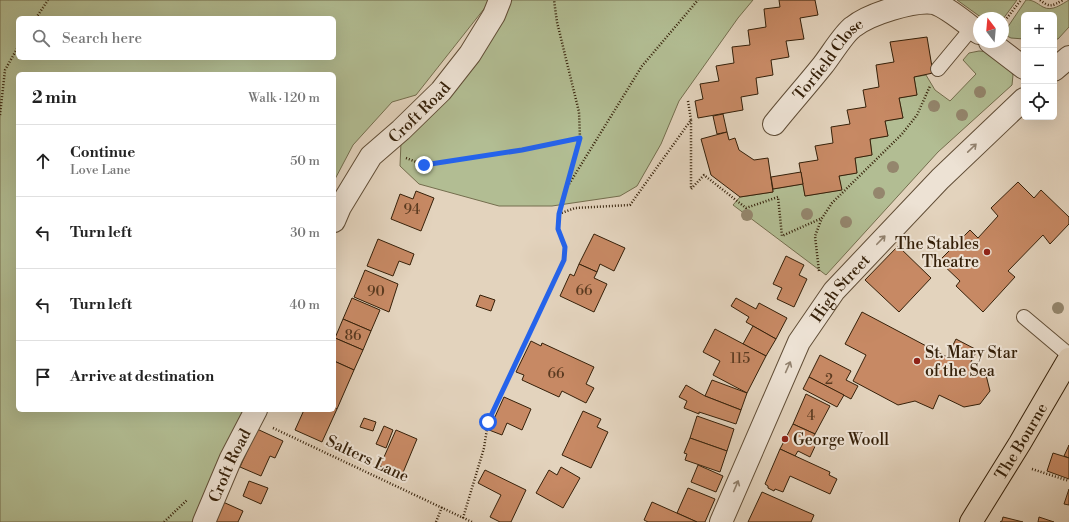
<!DOCTYPE html>
<html lang="en">
<head>
<meta charset="utf-8">
<style>
	:root { --surface:#fff; --page:#f2f2f2; --text:#222; --muted:#767676; --line:#e0e0e0 }
	body { margin:0; font-family:"Libre Bodoni",serif; background:var(--page); color:var(--text) }
	.controls { position:absolute; right:12px; top:12px; display:grid; overflow:hidden; border-radius:6px; box-shadow:0 4px 16px #0002 }
	.controls button { width:36px; height:36px; display:grid; place-items:center; padding:0; border:0; border-bottom:1px solid var(--line); background:var(--surface); color:var(--text); font:20px sans-serif }
	.compass { position:absolute; left:973px; top:12px; width:36px; height:36px; border-radius:50%; background:var(--surface); box-shadow:0 4px 16px #0002; rotate:344deg }
	.stop { position:absolute; width:12px; height:12px; margin:-9px; border:3px solid #2563eb; border-radius:50%; background:#fff }
	.stop.end { background:#2563eb; border-color:#fff; box-shadow:0 1px 4px #0008 }
	.list { margin:0; padding:0; list-style:none }
	h2 { display:flex; justify-content:space-between; align-items:center; height:52px; margin:0; padding:0 16px; font-size:17px }
	h2 small { font-size:13px; font-weight:400; color:var(--muted) }
	.list li { display:grid; grid-template-columns:26px 1fr auto; gap:12px; align-items:center; box-sizing:border-box; height:72px; padding:0 16px; border-top:1px solid var(--line) }
	.list b { display:block; font-size:15px; white-space:nowrap }
	.list p { margin:0; font-size:13px; white-space:nowrap; color:var(--muted) }
	.list em { font-size:13px; font-style:normal; color:var(--muted) }
	.icon { flex:none; width:22px; height:22px; fill:none; stroke:currentColor; stroke-width:2; stroke-linecap:round; stroke-linejoin:round }
	.map { position:relative; flex:none; width:1069px; height:522px; overflow:hidden }
	.search { position:absolute; background:var(--surface); box-shadow:0 4px 16px #0002; left:16px; top:16px; width:320px; height:44px; display:flex; align-items:center; gap:10px; box-sizing:border-box; padding:0 14px; border-radius:6px; color:var(--muted); font-size:15px }
	.panel { position:absolute; background:var(--surface); box-shadow:0 4px 16px #0002; left:16px; top:72px; width:320px; height:340px; border-radius:6px }
	.map>svg:first-child { display:block }
</style>
</head>
<body>
<div class="map">
<svg width="1069" height="522" viewBox="0 0 1069 522">
	<rect width="100%" height="100%" fill="#e3d3bd"/>
	<filter id="stains"><feTurbulence type="fractalNoise" baseFrequency=".005" numOctaves="4"/><feColorMatrix values="0 0 0 0 .2 0 0 0 0 .09 0 0 0 0 .02 0 0 0 .5 -.17"/></filter>
	<radialGradient id="worn" r=".72"><stop offset=".6" stop-color="#630" stop-opacity="0"/><stop offset="1" stop-color="#630" stop-opacity=".3"/></radialGradient>
	<g fill="#b2bd93" stroke="#746e4e" fill-rule="evenodd">
		<path d="M 0,0 L 491,0 L 416,95 L 392,102 L 353,145 L 334,181 L 334,74 L 18,74 L 18,410 L 245,410 L 192,522 L 0,522 ZM 18,18 L 334,18 L 334,58 L 18,58 Z"/>
		<path d="M 512,0 L 753,0 L 738,18 L 679,101 L 661,144 L 637,186 L 620,196 L 552,206 L 499,206 L 419,184 L 400,166 L 401,142 L 465,74 Z"/>
		<path d="M 957,0 L 1017,0 L 1003,19 L 1003,18 L 982,18 Z"/>
		<path d="M 1026,0 C 1034,0 1036,3 1043,7 C 1052,12 1062,4 1069,0 L 1069,27 L 1058,39 L 1054,39 L 1054,15 L 1024,15 L 1024,39 L 1011,38 L 1003,34 Z"/>
		<path d="M 979,51 L 994,52 L 1006,62 L 1013,75 L 1012,85 L 938,152 L 826,275 L 733,205 L 740,197 L 773,192 L 773,189 L 803,184 L 805,196 L 841,190 L 839,176 L 857,173 L 855,158 L 872,155 L 870,139 L 888,136 L 885,121 L 903,118 L 899,98 L 917,95 L 914,77 L 926,75 L 935,90 L 950,101 L 976,74 L 963,60 L 969,53 Z"/>
	</g>
	<g fill="#c78964" stroke="#352009">
		<path d="M 779,0 L 815,0 L 818,15 L 800,18 L 804,39 L 786,41 L 789,57 L 771,60 L 773,75 L 756,78 L 758,94 L 741,97 L 743,110 L 698,118 L 695,101 L 703,99 L 700,84 L 719,81 L 716,66 L 734,63 L 732,47 L 750,45 L 748,30 L 766,27 L 764,9 L 780,7 Z"/>
		<path d="M 927,37 L 933,73 L 914,77 L 917,95 L 899,98 L 903,118 L 885,121 L 888,136 L 870,139 L 872,155 L 855,158 L 857,173 L 839,176 L 842,190 L 805,196 L 799,163 L 818,160 L 815,146 L 833,143 L 831,127 L 850,124 L 847,110 L 866,107 L 863,90 L 879,87 L 876,65 L 894,62 L 890,42 Z"/>
		<path d="M 723,114 L 727,132 L 717,134 L 713,116 Z"/>
		<path d="M 727,132 L 729,140 L 735,138 L 739,150 L 754,160 L 768,158 L 773,192 L 740,197 L 711,175 L 701,139 Z"/>
		<path d="M 801,172 L 803,184 L 773,189 L 771,177 Z"/>
		<path d="M 1018,182 L 1034,198 L 1041,190 L 1069,217 L 1069,224 L 1050,244 L 1043,235 L 1008,271 L 1015,277 L 983,312 L 956,286 L 960,281 L 939,261 L 970,230 L 978,238 L 998,216 L 991,208 Z"/>
		<path d="M 416,191 L 434,198 L 421,231 L 391,219 L 400,194 L 413,199 Z"/>
		<path d="M 594,234 L 625,248 L 614,271 L 600,264 L 597,272 L 579,264 Z"/>
		<path d="M 378,239 L 414,254 L 410,265 L 399,261 L 393,276 L 367,266 Z"/>
		<path d="M 898,246 L 931,278 L 899,312 L 865,280 Z"/>
		<path d="M 786,256 L 804,265 L 799,275 L 807,279 L 794,307 L 777,299 L 782,288 L 773,284 Z"/>
		<path d="M 579,264 L 597,272 L 594,278 L 607,284 L 594,312 L 560,296 L 570,274 L 574,276 Z"/>
		<path d="M 365,270 L 398,284 L 389,312 L 354,297 Z"/>
		<path d="M 480,295 L 495,300 L 491,311 L 476,306 Z"/>
		<path d="M 352,298 L 380,310 L 371,331 L 343,319 Z"/>
		<path d="M 736,298 L 756,309 L 759,303 L 787,318 L 776,339 L 746,322 L 749,317 L 731,306 Z"/>
		<path d="M 862,312 L 947,357 L 956,339 L 977,350 L 969,366 L 986,375 L 990,391 L 980,404 L 964,407 L 939,395 L 933,409 L 915,401 L 898,405 L 853,381 L 866,355 L 845,344 Z"/>
		<path d="M 343,319 L 371,331 L 363,350 L 335,338 Z"/>
		<path d="M 753,326 L 776,339 L 766,356 L 743,344 Z"/>
		<path d="M 715,329 L 766,356 L 747,393 L 713,375 L 720,361 L 703,352 Z"/>
		<path d="M 335,338 L 363,350 L 354,370 L 334,361 Z"/>
		<path d="M 531,341 L 541,346 L 542,343 L 594,367 L 586,384 L 594,388 L 586,403 L 562,391 L 559,397 L 522,380 L 524,375 L 516,372 Z"/>
		<path d="M 820,355 L 851,371 L 846,380 L 858,386 L 851,399 L 809,377 Z"/>
		<path d="M 334,361 L 354,370 L 337,409 L 334,407 Z"/>
		<path d="M 809,377 L 844,395 L 837,407 L 803,389 Z"/>
		<path d="M 712,380 L 747,393 L 741,410 L 705,396 Z"/>
		<path d="M 686,385 L 705,396 L 741,410 L 736,424 L 699,412 L 699,414 L 684,408 L 687,401 L 679,397 Z"/>
		<path d="M 806,394 L 830,406 L 815,434 L 793,424 Z"/>
		<path d="M 504,397 L 531,409 L 522,430 L 507,423 L 502,435 L 489,430 Z"/>
		<path d="M 334,407 L 337,409 L 322,442 L 295,430 L 304,410 L 334,410 Z"/>
		<path d="M 583,411 L 601,419 L 597,427 L 608,432 L 591,468 L 562,455 Z"/>
		<path d="M 697,416 L 734,429 L 727,451 L 690,438 Z"/>
		<path d="M 364,418 L 376,422 L 373,431 L 360,427 Z"/>
		<path d="M 793,424 L 815,434 L 813,438 L 818,440 L 810,457 L 798,451 L 795,456 L 780,449 Z"/>
		<path d="M 384,426 L 393,430 L 386,448 L 376,444 Z"/>
		<path d="M 257,429 L 283,441 L 275,458 L 270,456 L 261,476 L 240,467 Z"/>
		<path d="M 396,430 L 417,439 L 402,475 L 380,466 Z"/>
		<path d="M 690,438 L 727,451 L 720,472 L 685,460 L 687,454 L 684,453 Z"/>
		<path d="M 1069,445 L 1069,458 L 1064,456 Z"/>
		<path d="M 780,449 L 830,472 L 829,475 L 837,479 L 830,494 L 790,476 L 783,492 L 775,489 L 774,491 L 768,488 L 768,486 L 765,484 Z"/>
		<path d="M 1053,453 L 1069,458 L 1069,479 L 1047,471 Z"/>
		<path d="M 698,465 L 723,476 L 716,492 L 691,482 Z"/>
		<path d="M 561,467 L 580,478 L 563,508 L 536,493 L 549,470 L 557,475 Z"/>
		<path d="M 485,470 L 526,490 L 511,522 L 500,522 L 490,517 L 501,495 L 478,483 Z"/>
		<path d="M 249,481 L 268,488 L 261,504 L 243,496 Z"/>
		<path d="M 688,488 L 715,499 L 705,522 L 697,522 L 677,513 Z"/>
		<path d="M 1069,489 L 1069,505 L 1064,504 Z"/>
		<path d="M 762,492 L 814,515 L 811,522 L 748,522 Z"/>
		<path d="M 223,502 L 243,511 L 238,522 L 215,522 Z"/>
		<path d="M 652,502 L 697,522 L 648,522 L 644,520 Z"/>
		<path d="M 1003,517 L 1023,522 L 1000,522 L 1002,521 Z"/>
		<path d="M 1039,517 L 1054,522 L 1038,522 Z"/>
	</g>
	<g fill="none" stroke-linecap="round" stroke-linejoin="round">
		<g stroke="#604d36" stroke-width="16">
			<g id="service">
				<path d="M 938,69 L 972,28"/>
				<path d="M 1024,317 L 1069,355"/>
			</g>
		</g>
		<g stroke="#604d36" stroke-width="24">
			<g id="minor">
				<path d="M 990,42 L 1024,68"/>
				<path d="M 1054,70 L 1069,57"/>
				<path id="s1" d="M 774,124 C 790,104 807,85 823,65 C 831,55 844,33 853,27 C 869,14 914,0 934,3 C 947,7 967,24 979,33"/>
				<path id="s2" d="M 334,221 L 340,207 L 371,156 L 401,130 L 441,91 L 470,54 L 494,15 L 500,0"/>
				<path id="s3" d="M 204,522 L 231,458 L 256,410"/>
				<path id="s4" d="M 721,522 L 799,342 L 834,291 L 940,179 L 1024,99"/>
			</g>
		</g>
		<g stroke="#352009" stroke-width="24">
			<g id="trunk">
				<path id="s5" d="M 971,522 L 1020,443 L 1069,359"/>
			</g>
		</g>
		<g stroke="#352009" stroke-width="2.5" stroke-dasharray="1 2" stroke-linecap="butt">
			<path d="M 1040,0 C 1050,8 1052,6 1063,0"/>
			<path d="M 36,18 L 48,0"/>
			<path d="M 1003,23 L 1021,0"/>
			<path d="M 688,101 L 691,120"/>
			<path d="M 0,115 L 5,70 L 18,47"/>
			<path d="M 406,158 L 424,165 L 521,150 L 580,138"/>
			<path d="M 566,189 L 642,66 L 698,0"/>
			<path d="M 559,214 L 575,208 L 630,205 L 691,120 L 691,189 L 704,175 L 746,208 L 778,197 L 782,236 L 822,218"/>
			<path d="M 819,271 L 815,236 L 822,218 L 832,203 L 902,134 L 917,115 L 930,86"/>
			<path d="M 273,428 L 472,522"/>
			<path d="M 1032,469 L 1069,481"/>
			<path d="M 463,518 L 484,448 L 488,422 L 564,260 L 565,247 L 558,229 L 559,214 L 580,138 L 579,112 L 557,22 L 554,0"/>
			<path d="M 164,522 L 187,500"/>
			<path d="M 436,522 L 442,507"/>
		</g>
		<use href="#service" stroke="#ede2d4" stroke-width="14"/>
		<use href="#minor" stroke="#ede2d4" stroke-width="22"/>
		<use href="#trunk" stroke="#e3d3bd" stroke-width="22"/>
	</g>
	<g fill="#94866d">
		<circle cx="980" cy="92" r="6"/>
		<circle cx="934" cy="106" r="6"/>
		<circle cx="962" cy="115" r="6"/>
		<circle cx="893" cy="167" r="6"/>
		<circle cx="879" cy="193" r="6"/>
		<circle cx="807" cy="214" r="6"/>
		<circle cx="747" cy="215" r="6"/>
		<circle cx="846" cy="222" r="6"/>
		<circle cx="1058" cy="308" r="6"/>
	</g>
	<defs><path id="oneway-shaft" d="M-6 0H5M1.5-3L5.5 0L1.5 3" fill="none" stroke-width="1.6" stroke-linecap="round" stroke-linejoin="round"/></defs>
	<g stroke="#91816e">
		<use href="#oneway-shaft" transform="translate(972 148) rotate(-44)"/>
		<use href="#oneway-shaft" transform="translate(881 240) rotate(-46)"/>
		<use href="#oneway-shaft" transform="translate(788 367) rotate(-66)"/>
		<use href="#oneway-shaft" transform="translate(736 486) rotate(-67)"/>
	</g>
	<g fill="none" stroke-linecap="round" stroke-linejoin="round">
		<path stroke="#2563eb" stroke-width="5" d="M 424,165 L 522,150 L 580,138 L 559,214 L 558,229 L 565,247 L 564,260 L 488,422"/>
	</g>
	<g fill="#8f2418" stroke="#ede2d4" stroke-width="1.5">
		<circle cx="987" cy="252" r="4"/>
		<circle cx="917" cy="361" r="4"/>
		<circle cx="785" cy="439" r="4"/>
	</g>
	<g text-anchor="middle" stroke-width="4" stroke-linejoin="round" paint-order="stroke">
		<g font-size="14" fill="#5a3a20">
			<text x="412" y="214">94</text>
			<text x="584" y="295">66</text>
			<text x="376" y="296">90</text>
			<text x="353" y="340">86</text>
			<text x="740" y="363">115</text>
			<text x="556" y="378">66</text>
			<text x="829" y="384">2</text>
			<text x="811" y="420">4</text>
		</g>
		<g font-size="16" fill="#352009" stroke="#ede2d4">
			<text dy="6" stroke="none"><textPath href="#s1" startOffset="85">Torfield Close</textPath></text>
			<text dy="6" stroke="none"><textPath href="#s2" startOffset="140">Croft Road</textPath></text>
			<text dy="6" stroke="none"><textPath href="#s4" startOffset="264">High Street</textPath></text>
			<text dy="6" stroke="none"><textPath href="#s5" startOffset="95">The Bourne</textPath></text>
			<text transform="translate(368 458) rotate(25)" y="6">Salters Lane</text>
			<text dy="6" stroke="none"><textPath href="#s3" startOffset="62">Croft Road</textPath></text>
		</g>
		<g font-size="16" fill="#352009" stroke="#ede2d4" text-anchor="start">
			<text x="979" y="249" text-anchor="end">The Stables<tspan x="979" dy="18">Theatre</tspan></text>
			<text x="925" y="358">St. Mary Star<tspan x="925" dy="18">of the Sea</tspan></text>
			<text x="793" y="445">George Wooll</text>
		</g>
	</g>
	<rect width="100%" height="100%" filter="url(#stains)"/>
	<rect width="100%" height="100%" fill="url(#worn)"/>
</svg>
<div class="controls">
<button>+</button>
<button>−</button>
<button><svg class="icon" aria-label="locate" viewBox="0 0 24 24"><circle cx="12" cy="12" r="6"/><path d="M12 2v4M12 18v4M2 12h4M18 12h4"/></svg></button>
</div>
<svg class="compass" viewBox="-18 -18 36 36"><path d="M0-13l5 13h-10z" fill="#e53935"/><path d="M0 13l5-13h-10z" fill="#767676"/></svg>
<div class="stop" style="left:488px;top:422px"></div>
<div class="stop end" style="left:424px;top:165px"></div>
<div class="search"><svg class="icon" aria-label="search" viewBox="0 0 24 24"><circle cx="10" cy="10" r="6"/><path d="M15 15l6 6"/></svg>Search here</div>
<section class="panel">
<h2>2 min<small>Walk · 120 m</small></h2>
<ul class="list">
<li><svg class="icon" aria-label="ahead" viewBox="0 0 24 24"><path d="M12 20V5M6 11l6-6 6 6"/></svg><div><b>Continue</b><p>Love Lane</p></div><em>50 m</em></li>
<li><svg class="icon" aria-label="left" viewBox="0 0 24 24"><path d="M17 20v-9H6M10 6l-5 5 5 5"/></svg><div><b>Turn left</b></div><em>30 m</em></li>
<li><svg class="icon" aria-label="left" viewBox="0 0 24 24"><path d="M17 20v-9H6M10 6l-5 5 5 5"/></svg><div><b>Turn left</b></div><em>40 m</em></li>
<li><svg class="icon" aria-label="arrive" viewBox="0 0 24 24"><path d="M6 21V4h12l-3 4 3 4H6"/></svg><div><b>Arrive at destination</b></div></li>
</ul>
</section>
</div>
</body>
</html>
